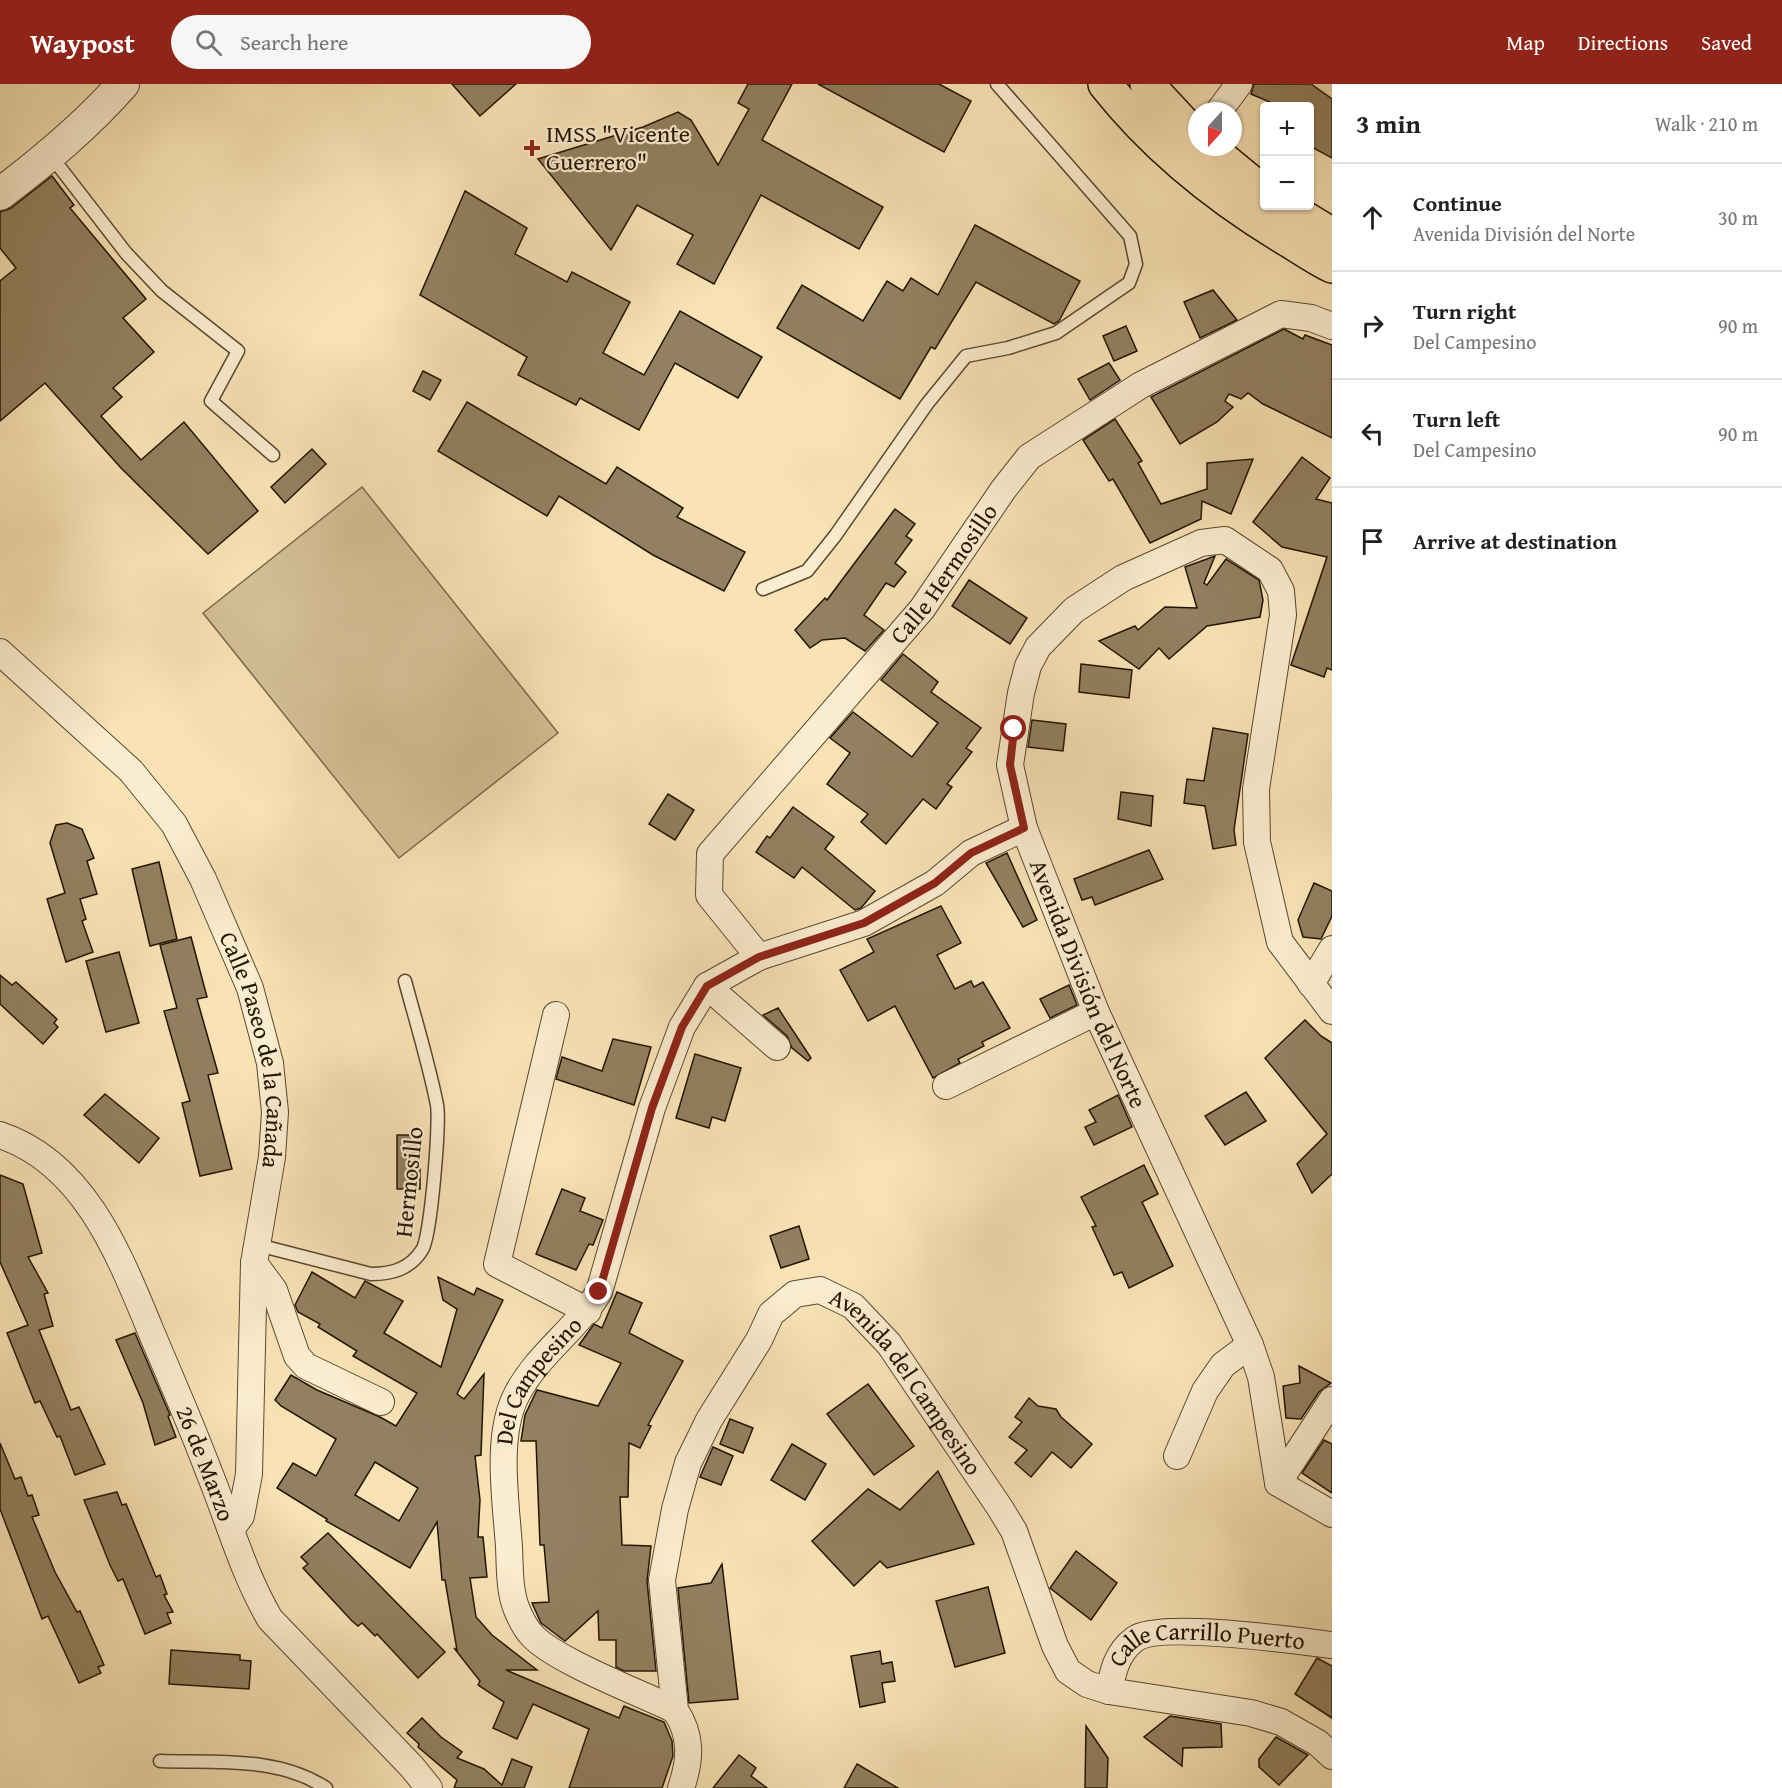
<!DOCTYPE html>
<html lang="en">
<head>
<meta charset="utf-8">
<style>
	:root { --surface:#fff; --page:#f6f6f6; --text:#202124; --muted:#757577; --line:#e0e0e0; --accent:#8f2418 }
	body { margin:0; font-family:"Gentium Book Plus",serif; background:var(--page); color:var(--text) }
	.controls { position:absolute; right:18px; top:18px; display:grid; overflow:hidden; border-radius:6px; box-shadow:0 2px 4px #0004 }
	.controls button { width:54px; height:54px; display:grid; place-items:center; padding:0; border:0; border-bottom:2px solid var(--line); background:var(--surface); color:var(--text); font:30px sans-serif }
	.compass { position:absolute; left:1188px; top:18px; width:54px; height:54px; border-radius:50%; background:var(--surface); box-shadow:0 2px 4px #0004; rotate:201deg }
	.stop { position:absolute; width:18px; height:18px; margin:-14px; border:4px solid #8f2418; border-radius:50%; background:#fff }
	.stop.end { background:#8f2418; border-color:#fff; box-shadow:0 2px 6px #0008 }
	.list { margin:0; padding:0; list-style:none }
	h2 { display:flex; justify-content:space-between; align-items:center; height:78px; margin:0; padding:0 24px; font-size:26px }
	h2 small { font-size:20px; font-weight:400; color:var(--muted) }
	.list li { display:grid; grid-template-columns:39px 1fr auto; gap:18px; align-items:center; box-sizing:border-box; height:108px; padding:0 24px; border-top:2px solid var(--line) }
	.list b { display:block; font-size:22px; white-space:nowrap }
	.list p { margin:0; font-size:20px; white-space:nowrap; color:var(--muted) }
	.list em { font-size:20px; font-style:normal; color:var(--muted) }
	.icon { flex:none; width:33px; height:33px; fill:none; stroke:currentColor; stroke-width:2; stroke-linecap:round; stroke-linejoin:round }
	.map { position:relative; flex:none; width:1332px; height:1704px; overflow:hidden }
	header { display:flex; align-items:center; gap:36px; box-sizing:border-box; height:84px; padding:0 30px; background:var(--accent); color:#fff }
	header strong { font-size:28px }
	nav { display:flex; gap:33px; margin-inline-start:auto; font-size:21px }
	.search { width:420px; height:54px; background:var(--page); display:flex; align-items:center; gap:15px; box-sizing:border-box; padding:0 21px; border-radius:33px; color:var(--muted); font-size:22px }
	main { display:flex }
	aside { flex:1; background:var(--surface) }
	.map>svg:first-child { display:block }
</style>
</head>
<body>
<header>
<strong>Waypost</strong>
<div class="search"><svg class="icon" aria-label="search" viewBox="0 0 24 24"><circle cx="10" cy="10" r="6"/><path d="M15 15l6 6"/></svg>Search here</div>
<nav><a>Map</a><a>Directions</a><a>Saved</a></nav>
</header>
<main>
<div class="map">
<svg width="1332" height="1704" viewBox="0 0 1332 1704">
	<rect width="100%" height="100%" fill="#f9e3b5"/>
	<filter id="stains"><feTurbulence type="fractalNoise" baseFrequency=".00333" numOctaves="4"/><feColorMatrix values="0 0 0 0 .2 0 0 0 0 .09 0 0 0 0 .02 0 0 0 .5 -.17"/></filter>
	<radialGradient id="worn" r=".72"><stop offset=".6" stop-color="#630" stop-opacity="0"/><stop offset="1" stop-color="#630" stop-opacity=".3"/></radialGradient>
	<path fill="#d5c097" stroke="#7c6a4d" stroke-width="1.5" d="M 362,403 L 558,649 L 399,774 L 203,529 Z"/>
	<g fill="#928060" stroke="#231503" stroke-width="1.5" fill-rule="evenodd">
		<path d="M 452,0 L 516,0 L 480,32 Z"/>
		<path d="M 748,0 L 792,0 L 762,56 L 883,123 L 859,165 L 761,111 L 714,200 L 677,180 L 693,151 L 637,121 L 611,166 L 538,75 L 643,43 L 678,28 L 691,36 L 718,81 L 749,25 L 738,19 Z"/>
		<path d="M 818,0 L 939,0 L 971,17 L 944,68 Z"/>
		<path d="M 1254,0 L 1311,0 L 1332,15 L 1332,74 L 1310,62 L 1310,22 L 1279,22 L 1251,10 Z"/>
		<path d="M 52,92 L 74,121 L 70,124 L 146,215 L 123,234 L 154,268 L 113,304 L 122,313 L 101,332 L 141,376 L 184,338 L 258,427 L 208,470 L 121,384 L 45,299 L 0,337 L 0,197 L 16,184 L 0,164 L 0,128 L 11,124 Z"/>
		<path d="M 465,107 L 527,144 L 515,170 L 567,198 L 572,188 L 630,218 L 603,269 L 644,291 L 680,227 L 762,273 L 738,314 L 675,279 L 639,346 L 580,314 L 576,321 L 518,291 L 527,273 L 420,211 Z"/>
		<path d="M 975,141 L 1080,197 L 1059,237 L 1054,240 L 976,198 L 935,265 L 931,263 L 900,315 L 777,244 L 802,201 L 863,237 L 887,197 L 903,207 L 911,194 L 938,211 Z"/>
		<path d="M 1213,206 L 1237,236 L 1200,254 L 1184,218 Z"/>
		<path d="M 1126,242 L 1137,267 L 1114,277 L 1103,252 Z"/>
		<path d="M 1284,245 L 1303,255 L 1305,251 L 1332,261 L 1332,354 L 1263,320 L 1248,309 L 1241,315 L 1229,310 L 1225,317 L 1233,323 L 1217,338 L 1180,360 L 1151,313 Z"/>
		<path d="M 1109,279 L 1120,296 L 1090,316 L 1078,295 Z"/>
		<path d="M 423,287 L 441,296 L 430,316 L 413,307 Z"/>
		<path d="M 467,318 L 606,400 L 617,383 L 683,424 L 677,433 L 745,468 L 724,507 L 653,471 L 559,412 L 547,432 L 438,367 Z"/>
		<path d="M 1115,335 L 1142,377 L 1138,379 L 1161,420 L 1207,405 L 1207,379 L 1253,375 L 1231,430 L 1202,417 L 1201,435 L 1150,459 L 1113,395 L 1109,397 L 1083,356 Z"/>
		<path d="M 312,365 L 326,380 L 285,419 L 271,403 Z"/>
		<path d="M 1302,373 L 1330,394 L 1316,415 L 1332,419 L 1332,586 L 1327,584 L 1324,593 L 1291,581 L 1327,473 L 1282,463 L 1253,438 Z"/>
		<path d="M 895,425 L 915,440 L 906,452 L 912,456 L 895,479 L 906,488 L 894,503 L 886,499 L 864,531 L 884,546 L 865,567 L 845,554 L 822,556 L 810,564 L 795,546 L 825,514 L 827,516 Z"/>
		<path d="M 1215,472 L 1204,499 L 1207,501 L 1226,475 L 1259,496 L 1263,516 L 1260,533 L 1207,542 L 1169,575 L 1159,564 L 1139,585 L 1099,557 L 1135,542 L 1138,546 L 1165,523 L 1197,524 L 1185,483 Z"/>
		<path d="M 969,496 L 1027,534 L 1010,560 L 952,522 Z"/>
		<path d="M 903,570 L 938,598 L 931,608 L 981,644 L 966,664 L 972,668 L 947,700 L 952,703 L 936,725 L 923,715 L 886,760 L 861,738 L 868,730 L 827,700 L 850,669 L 830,654 L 853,628 L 912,673 L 938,639 L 881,596 Z"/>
		<path d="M 1081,580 L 1132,586 L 1129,614 L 1079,608 Z"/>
		<path d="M 1032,636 L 1066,640 L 1063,667 L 1028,663 Z"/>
		<path d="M 1213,644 L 1248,650 L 1234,746 L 1236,761 L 1213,765 L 1205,722 L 1184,719 L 1187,695 L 1204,697 Z"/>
		<path d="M 1121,708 L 1153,712 L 1151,742 L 1118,735 Z"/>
		<path d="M 668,710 L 694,726 L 675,756 L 649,740 Z"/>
		<path d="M 793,723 L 834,753 L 825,765 L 875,807 L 861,824 L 855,826 L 802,783 L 794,794 L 756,768 L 767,752 L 770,754 Z"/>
		<path d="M 67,739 L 82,745 L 84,750 L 94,774 L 87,777 L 97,810 L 80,815 L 86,835 L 82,837 L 93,868 L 66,878 L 47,815 L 65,809 L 50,759 L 56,741 Z"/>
		<path d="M 1149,766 L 1163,795 L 1095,821 L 1092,813 L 1082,816 L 1074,795 Z"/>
		<path d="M 1007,769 L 1037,836 L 1023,843 L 986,779 Z"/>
		<path d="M 159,778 L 177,855 L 150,862 L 132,785 Z"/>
		<path d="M 1314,799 L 1332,807 L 1332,832 L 1321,855 L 1303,853 L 1298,836 Z"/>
		<path d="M 941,822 L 961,859 L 937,871 L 955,905 L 971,897 L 974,903 L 983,898 L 1010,944 L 982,958 L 984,962 L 958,975 L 960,979 L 933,994 L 895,922 L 868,937 L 840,886 L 874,868 L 867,855 Z"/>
		<path d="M 191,853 L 207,913 L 197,915 L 218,989 L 208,991 L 232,1085 L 200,1092 L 182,1019 L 190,1017 L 164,927 L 177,924 L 160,861 Z"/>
		<path d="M 119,868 L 139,939 L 106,948 L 86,877 Z"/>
		<path d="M 0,891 L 12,901 L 16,898 L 57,935 L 54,939 L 58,943 L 43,960 L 0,920 Z"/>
		<path d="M 1069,901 L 1077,921 L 1050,934 L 1040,915 Z"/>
		<path d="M 778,924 L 811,974 L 808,977 L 792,964 L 787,952 L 763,931 Z"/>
		<path d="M 1305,936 L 1321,952 L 1332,959 L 1332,1090 L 1312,1109 L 1297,1080 L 1327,1050 L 1265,974 Z"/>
		<path d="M 613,955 L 651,963 L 634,1021 L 556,995 L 562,973 L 602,987 Z"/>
		<path d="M 695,970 L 741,984 L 725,1037 L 712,1033 L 709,1044 L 676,1034 Z"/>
		<path d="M 1246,1008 L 1266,1037 L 1225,1061 L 1205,1032 Z"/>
		<path d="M 105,1010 L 159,1054 L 139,1079 L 84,1031 Z"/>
		<path d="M 1118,1011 L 1132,1043 L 1094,1061 L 1085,1043 L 1096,1038 L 1089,1026 Z"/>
		<rect x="397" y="1051" width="23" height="54"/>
		<path d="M 1144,1081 L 1158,1110 L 1142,1118 L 1173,1182 L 1129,1204 L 1122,1188 L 1114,1191 L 1092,1143 L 1096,1142 L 1081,1113 Z"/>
		<path d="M 0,1091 L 23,1100 L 42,1169 L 28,1173 L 48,1209 L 44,1210 L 53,1242 L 39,1246 L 71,1326 L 79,1323 L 105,1380 L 75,1391 L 60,1352 L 57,1353 L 40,1317 L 35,1319 L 7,1249 L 28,1241 L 0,1178 Z"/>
		<path d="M 562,1105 L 585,1114 L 580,1127 L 603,1136 L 593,1161 L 589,1160 L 576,1186 L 536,1170 Z"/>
		<path d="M 799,1142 L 809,1175 L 781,1184 L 770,1152 Z"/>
		<path d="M 312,1188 L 355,1214 L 365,1197 L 403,1217 L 384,1249 L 441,1283 L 457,1225 L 443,1216 L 438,1193 L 474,1211 L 477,1204 L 503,1216 L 457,1310 L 464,1315 L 484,1290 L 481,1371 L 475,1372 L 480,1416 L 478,1453 L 483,1453 L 487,1493 L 470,1494 L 476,1533 L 492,1551 L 537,1586 L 506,1586 L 619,1634 L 624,1622 L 664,1638 L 672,1657 L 673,1672 L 662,1704 L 569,1704 L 589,1645 L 533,1620 L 517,1655 L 493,1644 L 504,1618 L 478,1601 L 480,1597 L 454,1564 L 457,1566 L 445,1496 L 442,1496 L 437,1438 L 410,1484 L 326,1437 L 327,1435 L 277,1404 L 293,1379 L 316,1392 L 336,1355 L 281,1322 L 275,1316 L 291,1291 L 317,1306 L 380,1333 L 396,1342 L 417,1309 L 353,1272 L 357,1267 L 318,1243 L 320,1240 L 298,1228 L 295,1221 ZM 375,1378 L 418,1404 L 399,1437 L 355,1411 Z"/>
		<path d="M 617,1208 L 642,1219 L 629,1249 L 683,1277 L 648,1341 L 651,1342 L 640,1364 L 629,1359 L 628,1413 L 620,1413 L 622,1461 L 651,1462 L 647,1497 L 656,1587 L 624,1587 L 616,1583 L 616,1556 L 599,1556 L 598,1527 L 565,1557 L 541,1539 L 532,1519 L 549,1518 L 544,1461 L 540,1461 L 536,1357 L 521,1357 L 525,1331 L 537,1306 L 598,1322 L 621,1279 L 579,1261 L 594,1240 L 602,1244 Z"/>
		<path d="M 135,1249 L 170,1331 L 168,1332 L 176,1353 L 155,1361 L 143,1319 L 116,1256 Z"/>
		<path d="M 1299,1282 L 1331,1299 L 1319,1308 L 1301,1335 L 1286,1334 L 1283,1302 L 1300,1299 Z"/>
		<path d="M 868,1300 L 914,1362 L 874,1391 L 827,1330 Z"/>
		<path d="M 1029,1314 L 1038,1322 L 1056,1325 L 1061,1333 L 1092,1360 L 1071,1384 L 1052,1368 L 1031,1393 L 1015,1379 L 1027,1366 L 1009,1353 L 1022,1338 L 1015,1333 Z"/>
		<path d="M 730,1335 L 753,1344 L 743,1369 L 720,1360 Z"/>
		<path d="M 1324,1356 L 1332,1360 L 1332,1409 L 1302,1389 Z"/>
		<path d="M 0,1359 L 15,1395 L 21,1393 L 28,1412 L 32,1411 L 39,1431 L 32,1433 L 55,1488 L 77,1528 L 80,1527 L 104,1581 L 98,1583 L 101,1589 L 79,1599 L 48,1532 L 42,1535 L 0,1425 Z"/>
		<path d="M 792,1360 L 826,1380 L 805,1416 L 771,1396 Z"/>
		<path d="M 713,1363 L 733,1372 L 721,1401 L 700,1393 Z"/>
		<path d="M 938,1387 L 974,1460 L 887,1484 L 880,1477 L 854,1502 L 812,1457 L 868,1405 L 900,1426 Z"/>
		<path d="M 117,1408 L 122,1421 L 126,1420 L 156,1493 L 160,1491 L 167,1510 L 164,1511 L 173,1528 L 167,1529 L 171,1539 L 145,1550 L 123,1495 L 118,1497 L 110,1481 L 84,1416 Z"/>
		<path d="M 328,1449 L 445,1568 L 418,1594 L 377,1550 L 375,1552 L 362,1539 L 358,1542 L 352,1537 L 303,1484 L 308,1480 L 301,1473 Z"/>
		<path d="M 1076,1467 L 1117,1499 L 1091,1536 L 1050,1504 Z"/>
		<path d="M 722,1480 L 738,1615 L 689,1619 L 678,1504 L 711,1499 Z"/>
		<path d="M 988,1503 L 1005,1569 L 955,1583 L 936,1517 Z"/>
		<path d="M 171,1566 L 240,1571 L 240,1576 L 251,1577 L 249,1605 L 169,1600 Z"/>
		<path d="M 880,1567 L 882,1580 L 892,1578 L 895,1597 L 882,1599 L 885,1618 L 860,1623 L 851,1572 Z"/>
		<path d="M 1317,1574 L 1332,1582 L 1332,1634 L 1295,1610 Z"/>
		<path d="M 1170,1632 L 1221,1640 L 1222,1663 L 1183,1664 L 1182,1682 L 1144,1653 Z"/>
		<path d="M 422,1634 L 441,1653 L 462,1668 L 457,1674 L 484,1685 L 502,1701 L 512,1675 L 532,1683 L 524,1704 L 454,1704 L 457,1696 L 418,1663 L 419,1660 L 407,1649 Z"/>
		<path d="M 1086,1642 L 1108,1674 L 1107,1704 L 1085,1704 Z"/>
		<path d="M 1276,1653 L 1308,1671 L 1279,1701 L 1259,1683 L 1259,1675 Z"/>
		<path d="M 739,1671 L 756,1684 L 751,1692 L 767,1704 L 713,1704 Z"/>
		<path d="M 857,1680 L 898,1704 L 844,1704 Z"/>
	</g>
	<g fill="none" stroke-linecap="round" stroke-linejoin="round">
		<g stroke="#584830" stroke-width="15">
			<g id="service">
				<path d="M 51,72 L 126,169 L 162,207 L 238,267 L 211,317 L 273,371"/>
				<path d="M 763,505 L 807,487 L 835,452 L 927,320 L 966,272 L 1008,264 L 1056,249 L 1129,199 L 1136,180 L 1130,152 L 997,0"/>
				<path d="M 258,1161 L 371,1190 C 392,1190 410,1185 422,1166 C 431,1154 440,1038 437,1021 C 429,980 416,938 405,897"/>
				<path d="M 160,1677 C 216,1679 278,1672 326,1704"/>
			</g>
		</g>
		<g stroke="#584830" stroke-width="28">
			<g id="minor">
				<path d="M 1219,27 L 1239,0"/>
				<path id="s1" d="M 0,568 L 131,687 L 174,740 L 203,795 L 250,904 L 270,979 L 275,1028 L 272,1073 L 254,1179 L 249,1390 L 241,1432 L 231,1445"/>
				<path id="s2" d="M 759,873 L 709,811 L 710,770 L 922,525 L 1003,406 L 1029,373 L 1141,301 L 1281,230 L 1311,234 L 1332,242"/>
				<path d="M 1311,900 L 1332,865"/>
				<path d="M 707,902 L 777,963"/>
				<path id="s3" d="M 1332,927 L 1280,858 L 1257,758 L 1256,705 L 1283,531 L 1281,507 L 1270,486 L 1225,456 L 1201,459 L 1123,494 L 1074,526 L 1038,563 L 1028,582 L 1021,609 L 1010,681 L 1024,744 L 1096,928 L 1250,1261 L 1261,1293 L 1278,1399 L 1332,1430"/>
				<path d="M 556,931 L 497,1180 L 588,1227"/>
				<path d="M 946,1002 L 1096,928"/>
				<path id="s4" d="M 0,1051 C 84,1079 119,1170 150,1245 C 170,1293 191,1340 209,1388 C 229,1437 243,1489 270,1535 L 412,1683 L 429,1704"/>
				<path d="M 254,1179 L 274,1206 L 297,1272 L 306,1282 L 381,1318"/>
				<path d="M 1177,1372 L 1205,1307 L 1223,1281 L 1250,1261"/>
				<path d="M 1278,1399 L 1332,1316"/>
				<path id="s5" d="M 1109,1607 C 1113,1587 1117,1568 1135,1555 C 1159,1537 1297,1557 1332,1561"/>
				<path id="s6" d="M 675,1626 C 641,1609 550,1575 530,1549 C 525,1543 520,1533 517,1526 C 509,1507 510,1483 509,1463 C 506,1417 495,1351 517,1310 C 538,1270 576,1246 599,1208 L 652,1024 L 682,943 L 707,902 L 759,873 L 864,839 L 935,799 L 971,769 L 1024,744"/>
				<path id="s7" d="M 681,1704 C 691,1675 692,1651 675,1626 L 662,1496 L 675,1425 L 688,1379 L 709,1336 L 759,1256 L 771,1230 L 795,1210 L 820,1206 L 853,1222 L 889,1260 L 1000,1424 L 1014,1447 L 1055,1562 L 1068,1587 L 1087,1600 L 1109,1607 L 1251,1629 L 1281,1638 L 1318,1659 L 1332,1672"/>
			</g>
		</g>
		<g stroke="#584830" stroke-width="34">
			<path id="tertiary" d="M 0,110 C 45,76 86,42 123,0"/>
		</g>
		<g stroke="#231503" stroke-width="36">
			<g id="primary">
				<path d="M 1105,0 C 1154,62 1217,113 1285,154 C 1300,163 1316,174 1332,182"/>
				<path d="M 1147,0 L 1197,54"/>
				<path d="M 1208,63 L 1264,109"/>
				<path d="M 1285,122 L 1332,151"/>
			</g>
		</g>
		<use href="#service" stroke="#fbedcf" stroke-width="12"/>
		<use href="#minor" stroke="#fbedcf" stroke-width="26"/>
		<use href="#tertiary" stroke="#fbedcf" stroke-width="32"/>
		<use href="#primary" stroke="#f9e3b5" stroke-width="33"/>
	</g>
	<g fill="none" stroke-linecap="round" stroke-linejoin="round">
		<path stroke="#8f2418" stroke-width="8" d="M 599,1208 L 652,1024 L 682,943 L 707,902 L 759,873 L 864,839 L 935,799 L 971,769 L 1024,744 L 1010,681 L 1014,645"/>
	</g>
	<path fill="#8f2418" stroke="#fbedcf" stroke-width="2" d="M529 55h6v6h6v6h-6v6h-6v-6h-6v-6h6z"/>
	<g text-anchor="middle" stroke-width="4.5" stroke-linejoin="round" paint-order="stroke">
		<g font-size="24" fill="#231503" stroke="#fbedcf" text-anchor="start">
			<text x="546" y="58">IMSS "Vicente<tspan x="546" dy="28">Guerrero"</tspan></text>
		</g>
		<g font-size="24" fill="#231503" stroke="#fbedcf">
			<text dy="8" stroke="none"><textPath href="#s2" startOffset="486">Calle Hermosillo</textPath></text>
			<text dy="8" stroke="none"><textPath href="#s3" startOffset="1095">Avenida División del Norte</textPath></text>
			<text dy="8" stroke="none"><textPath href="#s1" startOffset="488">Calle Paseo de la Cañada</textPath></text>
			<text transform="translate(409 1098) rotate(-84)" y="8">Hermosillo</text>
			<text dy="8" stroke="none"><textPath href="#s6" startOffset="432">Del Campesino</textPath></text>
			<text dy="8" stroke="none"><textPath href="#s7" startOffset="688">Avenida del Campesino</textPath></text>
			<text dy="8" stroke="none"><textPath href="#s4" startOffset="399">26 de Marzo</textPath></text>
			<text dy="8" stroke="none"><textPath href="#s5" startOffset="129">Calle Carrillo Puerto</textPath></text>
		</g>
	</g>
	<rect width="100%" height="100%" filter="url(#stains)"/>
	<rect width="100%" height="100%" fill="url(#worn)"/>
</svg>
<div class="controls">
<button>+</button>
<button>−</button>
</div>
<svg class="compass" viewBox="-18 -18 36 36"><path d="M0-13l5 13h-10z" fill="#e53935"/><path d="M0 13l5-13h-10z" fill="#757577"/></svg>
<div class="stop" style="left:1014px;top:645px"></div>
<div class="stop end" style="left:599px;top:1208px"></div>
</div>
<aside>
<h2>3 min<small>Walk · 210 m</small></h2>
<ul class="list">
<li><svg class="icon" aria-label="ahead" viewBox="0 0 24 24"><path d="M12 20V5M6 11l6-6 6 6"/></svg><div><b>Continue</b><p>Avenida División del Norte</p></div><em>30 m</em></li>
<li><svg class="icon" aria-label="right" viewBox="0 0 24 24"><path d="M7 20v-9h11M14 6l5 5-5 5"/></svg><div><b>Turn right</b><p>Del Campesino</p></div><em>90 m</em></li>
<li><svg class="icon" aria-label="left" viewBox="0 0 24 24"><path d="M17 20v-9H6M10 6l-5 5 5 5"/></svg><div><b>Turn left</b><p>Del Campesino</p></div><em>90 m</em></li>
<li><svg class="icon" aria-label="arrive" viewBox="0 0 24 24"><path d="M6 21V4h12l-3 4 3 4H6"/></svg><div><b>Arrive at destination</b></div></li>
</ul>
</aside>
</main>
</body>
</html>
